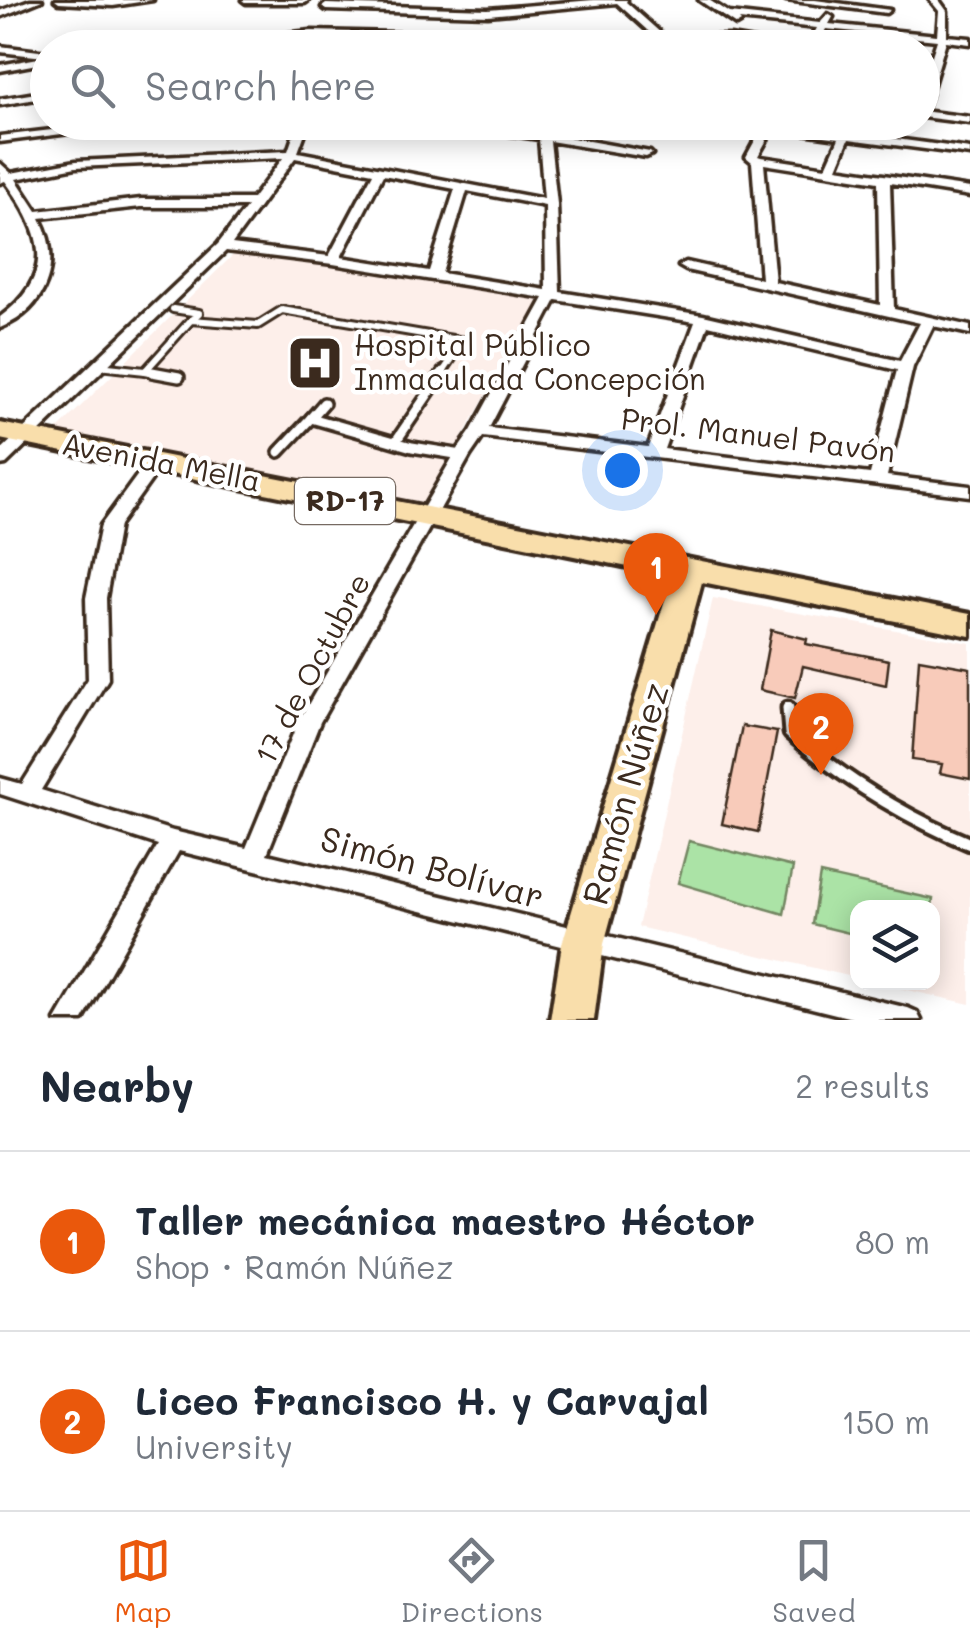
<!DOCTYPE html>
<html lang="en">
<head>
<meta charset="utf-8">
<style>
	:root { --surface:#fff; --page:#f6f6f7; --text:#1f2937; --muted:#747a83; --line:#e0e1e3; --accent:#ea580c }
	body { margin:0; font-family:Mali,sans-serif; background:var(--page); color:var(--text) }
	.controls { position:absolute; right:30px; bottom:30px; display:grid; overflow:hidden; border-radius:20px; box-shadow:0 5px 25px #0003 }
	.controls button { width:90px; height:90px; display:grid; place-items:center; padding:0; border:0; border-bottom:2px solid var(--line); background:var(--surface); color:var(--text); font:50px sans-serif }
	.you { position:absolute; left:622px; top:470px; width:35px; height:35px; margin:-25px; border:8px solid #fff; border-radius:50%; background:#1a73e8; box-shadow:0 0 0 15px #1a73e833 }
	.badge { display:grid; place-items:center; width:65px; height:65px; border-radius:50%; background:var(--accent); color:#fff; font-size:32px; font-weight:700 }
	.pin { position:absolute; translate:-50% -82px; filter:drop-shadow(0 2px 5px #0008) }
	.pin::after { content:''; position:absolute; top:52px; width:35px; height:30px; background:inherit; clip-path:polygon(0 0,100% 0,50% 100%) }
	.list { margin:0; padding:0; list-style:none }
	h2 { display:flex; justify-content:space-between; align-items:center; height:130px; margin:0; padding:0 40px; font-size:42px }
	h2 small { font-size:32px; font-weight:400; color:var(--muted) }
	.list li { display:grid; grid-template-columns:65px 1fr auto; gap:30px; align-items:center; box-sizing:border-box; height:180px; padding:0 40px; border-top:2px solid var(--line) }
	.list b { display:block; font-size:38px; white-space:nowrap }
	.list p { margin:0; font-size:32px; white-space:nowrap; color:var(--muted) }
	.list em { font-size:32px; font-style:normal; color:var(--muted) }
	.icon { flex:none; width:55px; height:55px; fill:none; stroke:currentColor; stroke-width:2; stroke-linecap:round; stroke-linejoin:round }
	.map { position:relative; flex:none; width:970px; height:1020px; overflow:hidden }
	.search { position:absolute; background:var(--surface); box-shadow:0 5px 25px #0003; left:30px; right:30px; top:30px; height:110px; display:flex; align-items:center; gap:25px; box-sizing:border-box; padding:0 35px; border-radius:55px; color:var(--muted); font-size:38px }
	.sheet { height:490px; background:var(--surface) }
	nav { display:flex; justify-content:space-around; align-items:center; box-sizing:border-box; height:140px; border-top:2px solid var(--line); background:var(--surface); font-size:28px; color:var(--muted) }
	nav a { display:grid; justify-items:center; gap:5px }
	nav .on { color:var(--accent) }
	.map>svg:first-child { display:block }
</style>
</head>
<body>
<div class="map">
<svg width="970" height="1020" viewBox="0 0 970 1020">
	<rect width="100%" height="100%" fill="#fff"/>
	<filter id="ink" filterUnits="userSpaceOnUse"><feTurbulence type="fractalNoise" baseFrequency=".01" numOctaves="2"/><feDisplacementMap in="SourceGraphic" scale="20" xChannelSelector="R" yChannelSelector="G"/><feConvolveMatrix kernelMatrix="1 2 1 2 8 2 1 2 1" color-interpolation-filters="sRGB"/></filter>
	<g filter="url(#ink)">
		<g fill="#fdefea">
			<path d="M 236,252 L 543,295 L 423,506 L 56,431 Z"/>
			<path d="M 713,598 L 970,643 L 970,1004 L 876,983 L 932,982 L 932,908 L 858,908 L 857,978 L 638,927 Z"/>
		</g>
		<g fill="#abe3a6" stroke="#738662" stroke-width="2.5">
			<path d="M 689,841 L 793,867 L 784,914 L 678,883 Z"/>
			<path d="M 820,874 L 933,899 L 932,907 L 858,908 L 857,935 L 812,924 Z"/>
		</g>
		<g fill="#f8cbba" stroke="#3b2a1e" stroke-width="2.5">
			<path d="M 771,630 L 807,639 L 806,644 L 889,660 L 886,685 L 803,666 L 795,698 L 760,690 Z"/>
			<path d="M 919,659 L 970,668 L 970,779 L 940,773 L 942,764 L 912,760 Z"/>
			<path d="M 742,726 L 777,732 L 758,832 L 722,824 Z"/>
		</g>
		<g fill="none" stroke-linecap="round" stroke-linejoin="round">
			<g stroke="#3b2a1e" stroke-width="12">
				<g id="lane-far2">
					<path d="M 173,309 L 199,313 L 191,320"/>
					<path d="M 99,366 L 145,371 L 191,320 L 258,325 L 282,310 L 464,341 L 441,375"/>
					<path d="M 145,371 L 166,375"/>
				</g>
			</g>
			<g stroke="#3b2a1e" stroke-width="16">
				<g id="lane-far1">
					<path d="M 152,372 L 179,377"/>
					<path d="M 324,403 L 311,418 L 412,447 L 462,455"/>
					<path d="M 396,441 L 443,372"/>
					<path d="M 279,452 L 311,418"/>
				</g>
			</g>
			<g stroke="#3b2a1e" stroke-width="19">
				<path id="lane" d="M 788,708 L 790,733 C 845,780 903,816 970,844"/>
			</g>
			<g stroke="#3b2a1e" stroke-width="7">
				<g id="street">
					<path d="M 30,0 L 42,0 L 0,17 L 0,11 Z"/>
					<path d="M 55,0 L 153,0 L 113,6 L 59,3 Z"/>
					<path d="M 242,0 L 309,0 L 305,3 L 246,3 Z"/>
					<path d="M 593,0 L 627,0 L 626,2 L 663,35 L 670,37 L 730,36 L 802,48 L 773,48 L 730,42 L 669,43 L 657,39 L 617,3 L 488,15 L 326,10 L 322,7 L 326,4 L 488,9 Z"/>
					<path d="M 699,0 L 709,0 L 729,13 L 820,23 L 828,14 L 833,17 L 829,24 L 937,35 L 939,11 L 930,0 L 939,0 L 947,11 L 947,36 L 970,38 L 970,44 L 946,41 L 927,105 L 922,108 L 922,86 L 937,40 L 826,29 L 816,48 L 806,48 L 817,28 L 739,20 L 741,22 L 736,25 Z"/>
					<path d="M 786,0 L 815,0 L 890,10 L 886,13 Z"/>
					<path d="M 311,31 L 482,35 L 487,38 L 482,41 L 311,37 L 187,48 L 144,48 Z"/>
					<path d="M 0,46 L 47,52 L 48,62 L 0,71 L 0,65 L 44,57 L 0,52 Z"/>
					<path d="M 48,91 L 48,97 L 0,105 L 0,99 Z"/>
					<path d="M 922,111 L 970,117 L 970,123 L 922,117 Z"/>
					<path d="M 121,122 L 186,122 L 181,125 L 85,131 L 0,142 L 0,136 Z"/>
					<path d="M 298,122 L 309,122 L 298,152 L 544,199 L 539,139 L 422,122 L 458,122 L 538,132 L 538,122 L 548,122 L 550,134 L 650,152 L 652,154 L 646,157 L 550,141 L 557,204 L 560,292 L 703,315 L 900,361 L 920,323 L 686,270 L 679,266 L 686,262 L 761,279 L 752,162 L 746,157 L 765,122 L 842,131 L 846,123 L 853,122 L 855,125 L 852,133 L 970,149 L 970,155 L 849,139 L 837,168 L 970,188 L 970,196 L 890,183 L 894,309 L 970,326 L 970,334 L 933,326 L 913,367 L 887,476 L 970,486 L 970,496 L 483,437 L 470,456 L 320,722 L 267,854 L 908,1008 L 917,1012 L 921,1020 L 860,1020 L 179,851 L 83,1020 L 56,1020 L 158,845 L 0,794 L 0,778 L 22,784 L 88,679 L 86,598 L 101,525 L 150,458 L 162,458 L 164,462 L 119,525 L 106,598 L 108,679 L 41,790 L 173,831 L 246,848 L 298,722 L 454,455 L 471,431 L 544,298 L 333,264 L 226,251 L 6,464 L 0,465 L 0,451 L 218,244 L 247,207 L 141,207 L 40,218 C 63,263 47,309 0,328 L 0,317 C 57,275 43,232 5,181 L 0,183 L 0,163 L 11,173 L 76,161 L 288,151 ZM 773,129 L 839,138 L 826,167 L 761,157 L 758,156 ZM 283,158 L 252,199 L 141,199 L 37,211 L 16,179 L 76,167 ZM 295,158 L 373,173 L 329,256 L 232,244 ZM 764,164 L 878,182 L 880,305 L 775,282 ZM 383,175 L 455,189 L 429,271 L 341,257 ZM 467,191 L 545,206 L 546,290 L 442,273 ZM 556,300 L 695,322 L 648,447 L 489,428 ZM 708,325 L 897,370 L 870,474 L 664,449 Z"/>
				</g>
			</g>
			<g stroke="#3b2a1e" stroke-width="8">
				<path id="primary" d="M 0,423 L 970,614 L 970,636 L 702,582 L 604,944 L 594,1020 L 550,1020 L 562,944 L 672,576 L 0,439 Z"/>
			</g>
			<use href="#lane-far2" stroke="#fff" stroke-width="6"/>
			<use href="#lane-far1" stroke="#fff" stroke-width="9"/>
			<use href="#lane" stroke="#fff" stroke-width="11"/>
			<use href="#street" fill="#fff" fill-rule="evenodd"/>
			<use href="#primary" fill="#f9deab" fill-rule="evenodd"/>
		</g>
	</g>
	<defs>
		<g id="hospital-square" transform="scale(2.875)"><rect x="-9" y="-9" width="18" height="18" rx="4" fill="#3b2a1e" stroke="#fff"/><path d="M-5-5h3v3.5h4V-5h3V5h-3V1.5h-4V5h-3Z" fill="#fff"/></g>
	</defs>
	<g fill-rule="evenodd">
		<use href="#hospital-square" x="315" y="363"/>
	</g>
	<g text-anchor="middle" stroke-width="9" stroke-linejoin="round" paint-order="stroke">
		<rect fill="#fff" stroke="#766a62" stroke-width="2.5" x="295" y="478" width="100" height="46" rx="8"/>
		<g font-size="28" font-weight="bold" fill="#3b2a1e">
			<text x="345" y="511">RD-17</text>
		</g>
		<g font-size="30" fill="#3b2a1e" stroke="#fff" text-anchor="start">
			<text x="354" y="356">Hospital Público<tspan x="354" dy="34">Inmaculada Concepción</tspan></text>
		</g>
		<g font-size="30" fill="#3b2a1e" stroke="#fff">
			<text transform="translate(758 436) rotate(7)" y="10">Prol. Manuel Pavón</text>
			<text transform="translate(161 463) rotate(11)" y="10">Avenida Mella</text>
			<text transform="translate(313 669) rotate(-62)" y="10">17 de Octubre</text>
		</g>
		<g font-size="35" fill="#3b2a1e" stroke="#fff">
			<text transform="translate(626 794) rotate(-74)" y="12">Ramón Núñez</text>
			<text transform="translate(432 868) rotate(15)" y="12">Simón Bolívar</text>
		</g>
	</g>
</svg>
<div class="controls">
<button><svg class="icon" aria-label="layers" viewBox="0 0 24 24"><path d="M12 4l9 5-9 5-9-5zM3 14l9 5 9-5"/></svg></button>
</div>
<div class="you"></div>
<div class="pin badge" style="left:656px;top:615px">1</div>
<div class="pin badge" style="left:821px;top:775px">2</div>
<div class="search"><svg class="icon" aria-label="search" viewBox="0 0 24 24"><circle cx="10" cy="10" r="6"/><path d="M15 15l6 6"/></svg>Search here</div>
</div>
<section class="sheet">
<h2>Nearby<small>2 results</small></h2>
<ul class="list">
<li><span class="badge">1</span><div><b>Taller mecánica maestro Héctor</b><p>Shop · Ramón Núñez</p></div><em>80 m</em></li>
<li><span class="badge">2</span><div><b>Liceo Francisco H. y Carvajal</b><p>University</p></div><em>150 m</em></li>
</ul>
</section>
<nav>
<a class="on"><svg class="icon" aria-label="map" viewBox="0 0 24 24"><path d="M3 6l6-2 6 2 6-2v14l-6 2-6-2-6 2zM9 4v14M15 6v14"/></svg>Map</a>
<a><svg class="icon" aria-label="directions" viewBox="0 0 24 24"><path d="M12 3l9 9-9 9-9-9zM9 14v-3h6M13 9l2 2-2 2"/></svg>Directions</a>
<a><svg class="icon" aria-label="saved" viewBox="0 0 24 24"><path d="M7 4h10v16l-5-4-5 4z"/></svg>Saved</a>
</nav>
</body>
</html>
